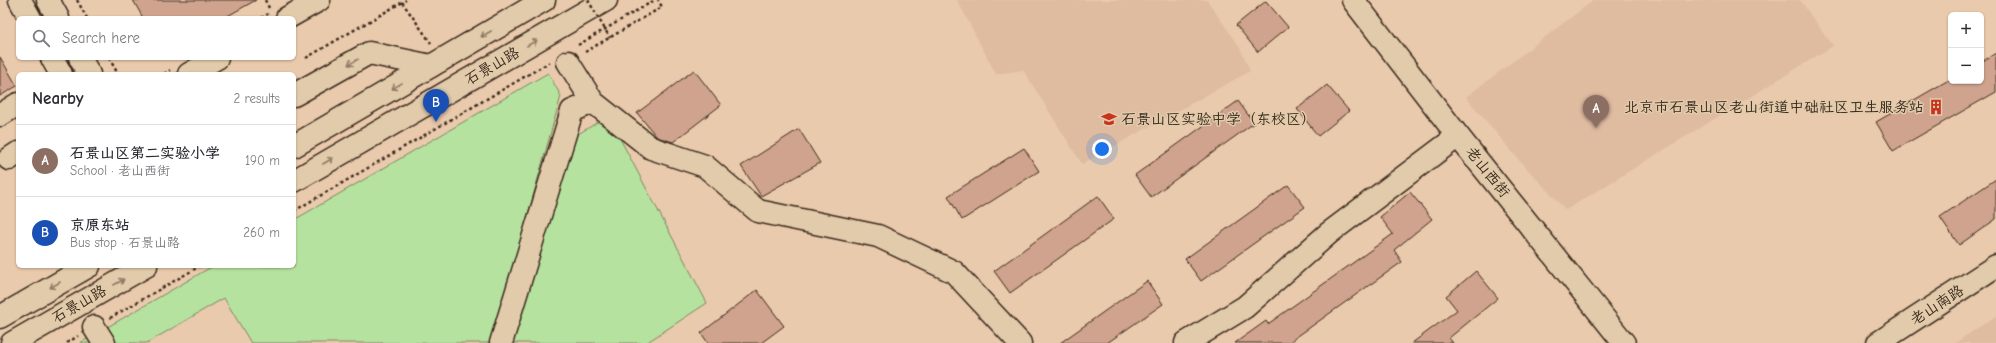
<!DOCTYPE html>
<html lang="en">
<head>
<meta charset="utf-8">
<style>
	:root { --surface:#fff; --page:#f2f2f3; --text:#2b2b33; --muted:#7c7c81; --line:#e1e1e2; --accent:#c8321e }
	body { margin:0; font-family:"Comic Neue","LXGW WenKai TC",sans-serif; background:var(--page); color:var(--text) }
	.controls { position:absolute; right:12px; top:12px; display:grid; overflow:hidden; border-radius:6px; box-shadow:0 1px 3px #0004 }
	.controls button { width:36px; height:36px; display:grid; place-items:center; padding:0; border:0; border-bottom:1px solid var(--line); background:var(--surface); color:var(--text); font:20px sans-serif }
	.you { position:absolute; left:1102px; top:149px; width:14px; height:14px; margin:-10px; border:3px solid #fff; border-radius:50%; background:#1a73e8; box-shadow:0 0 0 6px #1a73e833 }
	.badge { display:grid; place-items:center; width:26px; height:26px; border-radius:50%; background:var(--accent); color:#fff; font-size:13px; font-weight:700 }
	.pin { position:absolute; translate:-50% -33px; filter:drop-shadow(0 1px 2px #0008) }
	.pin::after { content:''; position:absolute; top:21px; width:14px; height:12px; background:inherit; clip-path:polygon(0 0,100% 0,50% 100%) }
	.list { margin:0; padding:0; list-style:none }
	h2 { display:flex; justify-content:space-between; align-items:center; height:52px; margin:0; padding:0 16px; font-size:17px }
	h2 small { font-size:13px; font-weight:400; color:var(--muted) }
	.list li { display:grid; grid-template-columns:26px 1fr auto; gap:12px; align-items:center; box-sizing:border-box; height:72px; padding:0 16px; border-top:1px solid var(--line) }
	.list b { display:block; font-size:15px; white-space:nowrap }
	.list p { margin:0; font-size:13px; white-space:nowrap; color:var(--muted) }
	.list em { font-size:13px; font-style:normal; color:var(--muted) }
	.icon { flex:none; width:22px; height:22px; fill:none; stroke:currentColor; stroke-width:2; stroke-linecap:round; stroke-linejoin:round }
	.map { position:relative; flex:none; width:1996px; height:343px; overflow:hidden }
	.search { position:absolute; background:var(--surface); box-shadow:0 1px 3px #0004; left:16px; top:16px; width:280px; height:44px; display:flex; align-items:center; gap:10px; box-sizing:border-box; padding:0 14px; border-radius:6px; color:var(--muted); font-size:15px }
	.panel { position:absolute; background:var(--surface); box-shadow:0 1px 3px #0004; left:16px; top:72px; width:280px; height:196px; border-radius:6px }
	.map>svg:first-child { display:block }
</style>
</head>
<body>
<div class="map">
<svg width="1996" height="343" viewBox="0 0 1996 343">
	<rect width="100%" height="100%" fill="#eacaac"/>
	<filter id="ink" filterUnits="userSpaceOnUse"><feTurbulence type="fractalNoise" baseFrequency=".025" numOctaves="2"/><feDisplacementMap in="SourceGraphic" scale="8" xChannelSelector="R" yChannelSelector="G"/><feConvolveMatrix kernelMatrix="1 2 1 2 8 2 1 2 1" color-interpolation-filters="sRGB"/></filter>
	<g filter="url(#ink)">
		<g fill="#dfbba0">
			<path d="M 957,0 L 1207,0 L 1240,48 L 1250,71 L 1082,164 L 1023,70 L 996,74 Z"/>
			<path d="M 1594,0 L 1800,0 L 1833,46 L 1566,210 L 1518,159 L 1466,97 Z"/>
			<path d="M 1996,316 L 1996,343 L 1955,343 Z"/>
		</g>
		<g fill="#b6e2a0" stroke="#78865f">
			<path d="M 548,73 L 561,96 L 492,343 L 251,343 L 224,298 L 147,343 L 80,343 L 213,266 L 294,266 L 294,220 Z"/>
			<path d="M 608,116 L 707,303 L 646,343 L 508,343 L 565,142 Z"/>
		</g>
		<g fill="#cfa38d" stroke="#3b2a1e">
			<path d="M 133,0 L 256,0 L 224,18 L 143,18 Z"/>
			<path d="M 1266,1 L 1288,27 L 1258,52 L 1236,25 Z"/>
			<path d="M 1996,53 L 1996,92 L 1893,151 L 1876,122 L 1947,81 L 1981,81 L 1981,62 Z"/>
			<path d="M 0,57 L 17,86 L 0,96 Z"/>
			<path d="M 694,70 L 721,105 L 673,142 L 657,137 L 637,113 Z"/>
			<path d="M 1327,85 L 1349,111 L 1318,136 L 1297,109 Z"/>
			<path d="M 1238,101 L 1254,123 L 1151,197 L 1135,175 Z"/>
			<path d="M 799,129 L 820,163 L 761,196 L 741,166 Z"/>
			<path d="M 1024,148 L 1039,171 L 962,220 L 948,196 Z"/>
			<path d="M 1996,179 L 1996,219 L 1959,245 L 1940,217 Z"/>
			<path d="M 1288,185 L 1305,207 L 1201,281 L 1185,259 Z"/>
			<path d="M 1410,192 L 1432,219 L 1394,250 L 1402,262 L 1288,343 L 1235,343 L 1266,321 L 1268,324 L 1393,234 L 1380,217 Z"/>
			<path d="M 1098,196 L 1114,219 L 1010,293 L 994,271 Z"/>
			<path d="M 1476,271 L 1498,298 L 1449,338 L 1453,343 L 1412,343 L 1457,310 L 1446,296 Z"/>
			<path d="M 1147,281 L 1163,304 L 1107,343 L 1060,343 Z"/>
			<path d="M 757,290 L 784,326 L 761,343 L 708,343 L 701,333 Z"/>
		</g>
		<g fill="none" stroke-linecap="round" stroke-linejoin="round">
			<g stroke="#3b2a1e" stroke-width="25">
				<g id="minor">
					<path d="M 1353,0 L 1458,136 L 1624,343"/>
					<path d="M 287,18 L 319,0"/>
					<path d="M 568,62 L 593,102 L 651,148 L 705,166 L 758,211 L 878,236 L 954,272 L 1020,343"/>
					<path d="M 189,74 L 217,58"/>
					<path d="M 294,95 L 369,53 L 431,66"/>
					<path d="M 0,115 L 18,104"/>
					<path d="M 9,159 L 18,153"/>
					<path d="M 94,327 L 104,343"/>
					<path d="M 501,343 L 572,111 L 593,102"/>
					<path d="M 1186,343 L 1245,307 L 1329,233 L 1458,136"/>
				</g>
			</g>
			<g stroke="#3b2a1e" stroke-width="25">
				<g id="major">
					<path d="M 20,0 L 30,18"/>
					<path d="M 48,0 L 58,18"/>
					<path d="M 52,58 L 61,74"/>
					<path d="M 80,58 L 89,74"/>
					<path d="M 1878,343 L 1996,266"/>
				</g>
			</g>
			<g stroke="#3b2a1e" stroke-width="25">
				<g id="highway">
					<path d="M 294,146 L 544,0"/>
					<path d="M 294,181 L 606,0"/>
					<path d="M 0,317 L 89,266"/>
					<path d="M 12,343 L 146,266"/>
				</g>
			</g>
			<g stroke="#3b2a1e" stroke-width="2.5" stroke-dasharray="3 3" stroke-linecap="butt">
				<path d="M 77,0 L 87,18"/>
				<path d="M 265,0 L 270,10"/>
				<path d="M 402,2 L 431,43"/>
				<path d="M 261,18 L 268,14"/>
				<path d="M 578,45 L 655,0"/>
				<path d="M 585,52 L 662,7 L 658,0"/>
				<path d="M 109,58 L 118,74"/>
				<path d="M 306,58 L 406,0"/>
				<path d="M 164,74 L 170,70"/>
				<path d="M 294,211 L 550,62"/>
				<path d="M 110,318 L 200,266"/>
				<path d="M 67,343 L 78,336"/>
			</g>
			<use href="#minor" stroke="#e1cbab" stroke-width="22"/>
			<use href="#major" stroke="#e1cbab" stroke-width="22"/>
			<use href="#highway" stroke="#e1cbab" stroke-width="22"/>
			<path stroke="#3b2a1e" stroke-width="2.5" stroke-dasharray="3 3" stroke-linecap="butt" d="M 588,0 L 610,38"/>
		</g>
		<defs><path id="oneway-shaft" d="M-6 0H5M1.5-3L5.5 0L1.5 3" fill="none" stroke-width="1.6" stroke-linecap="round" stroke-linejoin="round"/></defs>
		<g stroke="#8e7a64">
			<use href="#oneway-shaft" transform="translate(486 34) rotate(150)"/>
			<use href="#oneway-shaft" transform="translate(532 43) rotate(-30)"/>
			<use href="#oneway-shaft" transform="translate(353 62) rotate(151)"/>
			<use href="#oneway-shaft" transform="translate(397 86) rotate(149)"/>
			<use href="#oneway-shaft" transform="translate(328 161) rotate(-30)"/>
			<use href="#oneway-shaft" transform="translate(119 282) rotate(-30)"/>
			<use href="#oneway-shaft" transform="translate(55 285) rotate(150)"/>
		</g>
	</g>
	<defs>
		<g id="building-bare" transform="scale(1.2)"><path d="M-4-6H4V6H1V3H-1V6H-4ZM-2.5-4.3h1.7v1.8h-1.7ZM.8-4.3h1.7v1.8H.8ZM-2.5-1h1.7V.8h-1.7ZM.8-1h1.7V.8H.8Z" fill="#c8321e" stroke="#e1cbab" stroke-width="2.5" paint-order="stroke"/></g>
		<g id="school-bare" transform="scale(1.2)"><path d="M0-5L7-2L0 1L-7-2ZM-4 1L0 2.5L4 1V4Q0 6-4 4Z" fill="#c8321e" stroke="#e1cbab" stroke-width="2.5" paint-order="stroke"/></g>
	</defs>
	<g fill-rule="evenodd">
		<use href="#building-bare" x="1936" y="107"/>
		<use href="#school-bare" x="1109" y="119"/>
	</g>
	<g text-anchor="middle" stroke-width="3" stroke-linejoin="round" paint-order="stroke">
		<g font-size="15" fill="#3b2a1e" stroke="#e1cbab">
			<text transform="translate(492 66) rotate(-30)" y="5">石景山路</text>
			<text transform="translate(1488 172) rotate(51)" y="5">老山西街</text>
			<text transform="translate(79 304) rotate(-30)" y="5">石景山路</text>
			<text transform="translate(1937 305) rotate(-33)" y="5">老山南路</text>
		</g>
		<g font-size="15" fill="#3b2a1e" stroke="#e1cbab" text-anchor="end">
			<text x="1924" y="112">北京市石景山区老山街道中础社区卫生服务站</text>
			<text x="1121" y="124" text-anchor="start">石景山区实验中学（东校区）</text>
		</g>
	</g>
</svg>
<div class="controls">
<button>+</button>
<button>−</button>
</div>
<div class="you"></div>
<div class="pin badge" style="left:1596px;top:128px;background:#8d6e63">A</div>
<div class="pin badge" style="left:436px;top:122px;background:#1a4fb4">B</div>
<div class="search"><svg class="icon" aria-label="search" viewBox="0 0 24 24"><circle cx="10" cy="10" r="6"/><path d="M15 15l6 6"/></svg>Search here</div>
<section class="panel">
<h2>Nearby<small>2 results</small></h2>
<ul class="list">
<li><span class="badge" style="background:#8d6e63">A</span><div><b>石景山区第二实验小学</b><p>School · 老山西街</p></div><em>190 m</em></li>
<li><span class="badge" style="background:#1a4fb4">B</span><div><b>京原东站</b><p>Bus stop · 石景山路</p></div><em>260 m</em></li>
</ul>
</section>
</div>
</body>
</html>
